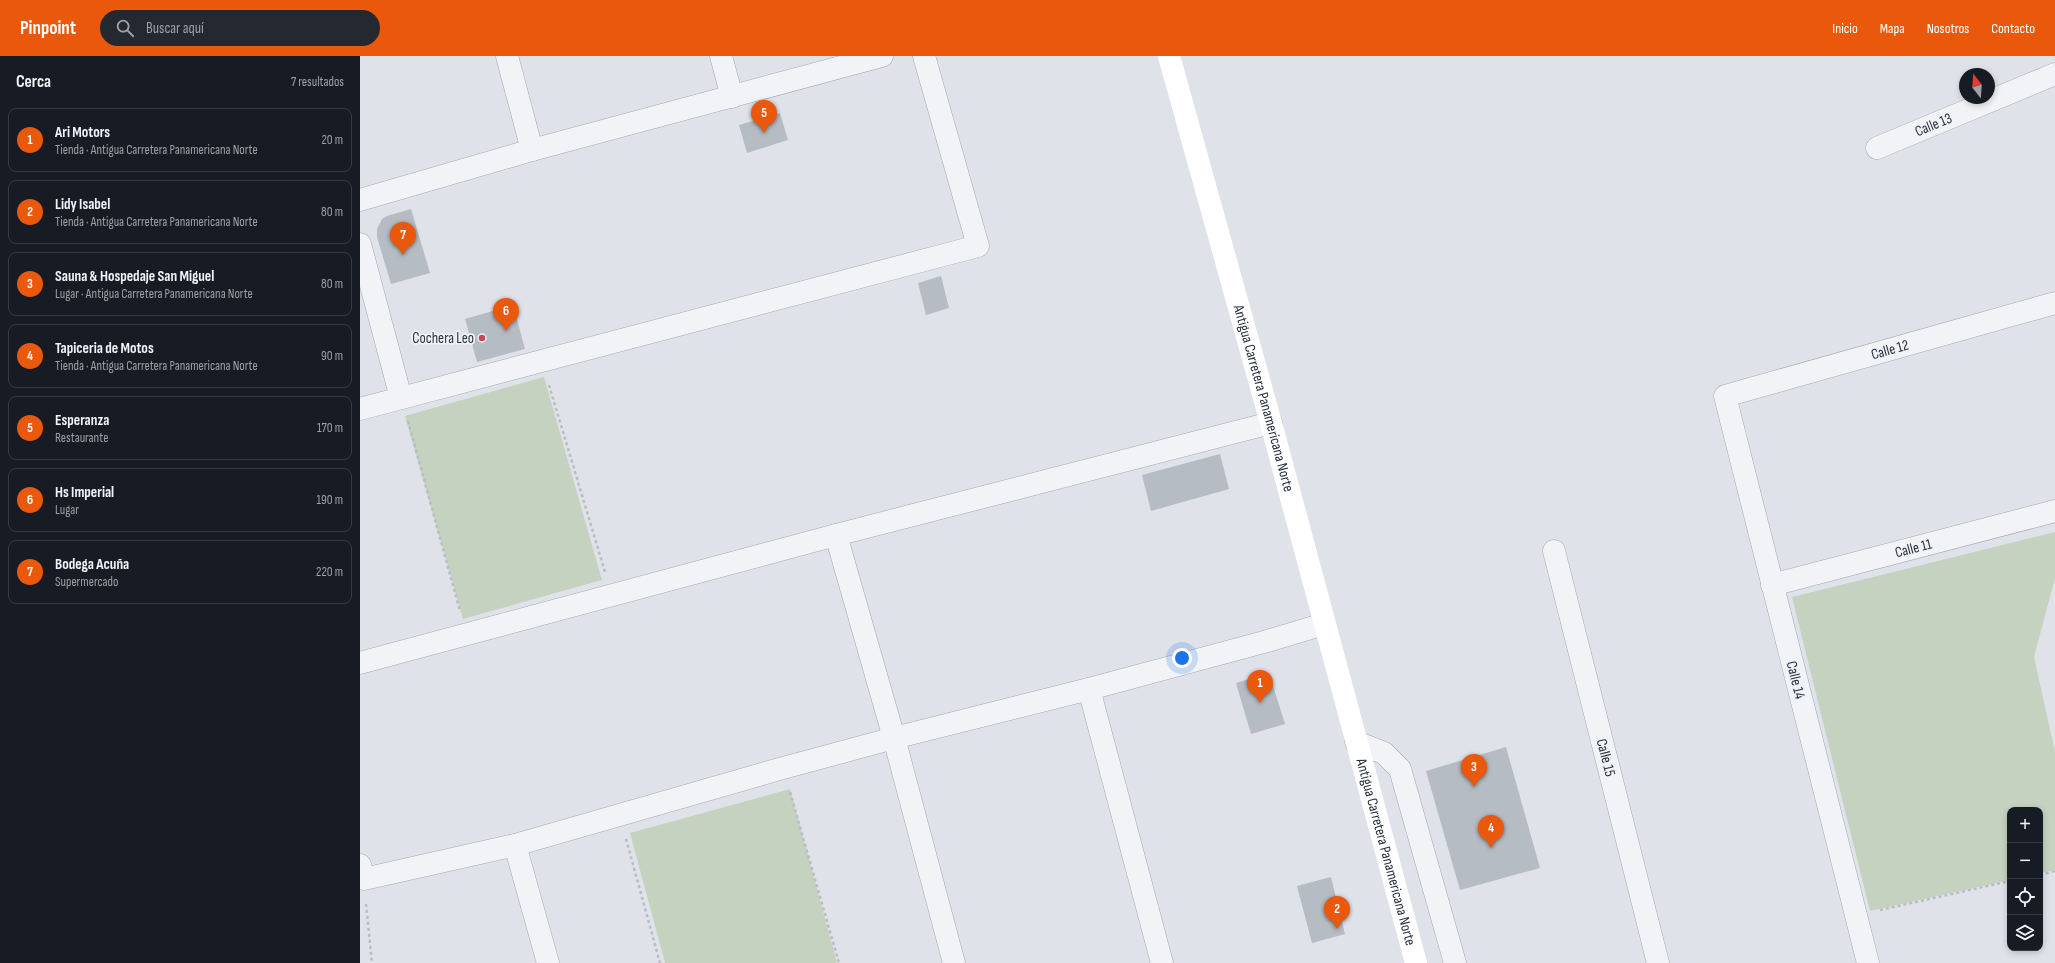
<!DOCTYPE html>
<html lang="es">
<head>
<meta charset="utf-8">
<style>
	:root { --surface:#171b24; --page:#242831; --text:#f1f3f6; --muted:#9ea1a6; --line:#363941; --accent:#ea580c }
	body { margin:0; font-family:"Sofia Sans Condensed",sans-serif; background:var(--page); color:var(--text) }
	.controls { position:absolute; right:12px; bottom:12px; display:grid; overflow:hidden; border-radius:8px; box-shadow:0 2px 6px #0003 }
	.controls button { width:36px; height:36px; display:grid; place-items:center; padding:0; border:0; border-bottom:1px solid var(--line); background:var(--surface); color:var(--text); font:20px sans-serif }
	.compass { position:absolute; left:1599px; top:12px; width:36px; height:36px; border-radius:50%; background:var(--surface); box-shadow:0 2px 6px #0003; rotate:343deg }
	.you { position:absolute; left:822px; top:602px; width:14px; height:14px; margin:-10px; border:3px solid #fff; border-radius:50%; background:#1a73e8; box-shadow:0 0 0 6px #1a73e833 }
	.badge { display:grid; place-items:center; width:26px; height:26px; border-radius:50%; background:var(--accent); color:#fff; font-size:13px; font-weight:700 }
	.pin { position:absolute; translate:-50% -33px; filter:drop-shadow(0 1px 2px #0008) }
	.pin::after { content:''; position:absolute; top:21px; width:14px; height:12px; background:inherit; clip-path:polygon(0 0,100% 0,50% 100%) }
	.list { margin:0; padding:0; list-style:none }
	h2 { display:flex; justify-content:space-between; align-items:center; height:52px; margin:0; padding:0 16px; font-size:17px }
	h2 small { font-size:13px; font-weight:400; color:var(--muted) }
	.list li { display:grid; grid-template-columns:26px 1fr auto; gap:12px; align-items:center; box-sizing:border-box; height:64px; margin:0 8px 8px; padding:0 8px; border:1px solid var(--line); border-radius:8px }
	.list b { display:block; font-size:15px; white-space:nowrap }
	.list p { margin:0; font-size:13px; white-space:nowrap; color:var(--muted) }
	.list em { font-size:13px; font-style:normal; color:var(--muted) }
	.icon { flex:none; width:22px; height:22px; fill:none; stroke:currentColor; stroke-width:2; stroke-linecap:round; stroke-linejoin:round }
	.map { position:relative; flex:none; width:1695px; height:907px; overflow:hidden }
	header { display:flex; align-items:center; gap:24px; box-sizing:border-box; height:56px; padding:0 20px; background:var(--accent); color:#fff }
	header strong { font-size:19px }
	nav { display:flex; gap:22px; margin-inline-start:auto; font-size:14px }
	.search { width:280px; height:36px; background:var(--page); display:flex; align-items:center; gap:10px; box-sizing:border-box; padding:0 14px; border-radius:22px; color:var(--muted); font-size:15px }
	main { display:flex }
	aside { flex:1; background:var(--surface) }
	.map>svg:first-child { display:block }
</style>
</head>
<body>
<header>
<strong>Pinpoint</strong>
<div class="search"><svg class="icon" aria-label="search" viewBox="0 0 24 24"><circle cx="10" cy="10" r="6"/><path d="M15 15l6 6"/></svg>Buscar aquí</div>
<nav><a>Inicio</a><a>Mapa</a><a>Nosotros</a><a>Contacto</a></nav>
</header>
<main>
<aside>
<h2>Cerca<small>7 resultados</small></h2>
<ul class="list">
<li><span class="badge">1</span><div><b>Ari Motors</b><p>Tienda · Antigua Carretera Panamericana Norte</p></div><em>20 m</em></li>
<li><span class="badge">2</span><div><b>Lidy Isabel</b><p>Tienda · Antigua Carretera Panamericana Norte</p></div><em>80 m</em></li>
<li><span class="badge">3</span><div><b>Sauna &amp; Hospedaje San Miguel</b><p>Lugar · Antigua Carretera Panamericana Norte</p></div><em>80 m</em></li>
<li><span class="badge">4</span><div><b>Tapiceria de Motos</b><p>Tienda · Antigua Carretera Panamericana Norte</p></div><em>90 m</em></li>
<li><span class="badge">5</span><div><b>Esperanza</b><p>Restaurante</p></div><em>170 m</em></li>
<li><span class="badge">6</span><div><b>Hs Imperial</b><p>Lugar</p></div><em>190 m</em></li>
<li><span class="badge">7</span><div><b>Bodega Acuña</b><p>Supermercado</p></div><em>220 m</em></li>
</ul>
</aside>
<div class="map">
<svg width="1695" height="907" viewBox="0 0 1695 907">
	<rect width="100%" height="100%" fill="#dfe2e8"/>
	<g fill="#c5d2c0">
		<path d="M 184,321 L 242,524 L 103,563 L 45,360 Z"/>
		<path d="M 1695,476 L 1695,522 L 1674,601 L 1695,696 L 1695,814 L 1680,817 L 1680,754 L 1650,754 L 1650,824 L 1510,855 L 1432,541 Z"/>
		<path d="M 430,733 L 477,907 L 305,907 L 270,777 Z"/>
	</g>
	<g fill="#b6bcc4">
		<path d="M 420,57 L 428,84 L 387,97 L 379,69 Z"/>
		<path d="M 51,153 L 70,217 L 31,228 L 17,181 L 17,173 L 22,163 L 27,160 Z"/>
		<path d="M 581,220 L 589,252 L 566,259 L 558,227 Z"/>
		<path d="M 153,249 L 165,293 L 117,306 L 105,263 Z"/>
		<path d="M 860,398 L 869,433 L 791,455 L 782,419 Z"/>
		<path d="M 909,617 L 925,668 L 891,678 L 876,627 Z"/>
		<path d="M 1146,691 L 1180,812 L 1100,834 L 1066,715 Z"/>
		<path d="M 971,821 L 985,878 L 952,887 L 937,830 Z"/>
	</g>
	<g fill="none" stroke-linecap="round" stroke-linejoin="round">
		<g stroke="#a4a9b2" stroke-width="23">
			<g id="street">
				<path d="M 147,0 L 172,94"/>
				<path d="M 361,0 L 372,41"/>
				<path id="s1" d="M 1517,92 L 1695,18"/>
				<path d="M 0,144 L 172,94 L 522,0"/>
				<path d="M 0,188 L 41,342"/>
				<path d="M 0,353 L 618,190 L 564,0"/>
				<path d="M 476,479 L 534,682 L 594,907"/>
				<path id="s2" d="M 1194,495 L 1298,907"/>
				<path id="s3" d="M 1412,529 L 1695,455"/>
				<path d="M 0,607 L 476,479 L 911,367"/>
				<path d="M 729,633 L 802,907"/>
				<path d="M 996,686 L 1024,697 L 1040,713 L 1095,907"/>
				<path d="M 155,789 L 188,907"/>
				<path d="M 0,809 L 4,823 L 155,789 L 423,712 L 534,682 L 729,633 L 904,586 L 964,568"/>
				<path id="s4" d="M 1508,907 L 1365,340 L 1695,247"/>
			</g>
		</g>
		<g stroke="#b9bdc2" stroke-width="2.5" stroke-dasharray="3 3" stroke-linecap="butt">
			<path d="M 189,329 L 245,516"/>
			<path d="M 48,365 L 100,555"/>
			<path d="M 430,736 L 479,907"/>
			<path d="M 266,783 L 300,907"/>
			<path d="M 1680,819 L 1695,815"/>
			<path d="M 6,848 L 12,907"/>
			<path d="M 1520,854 L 1650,825"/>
		</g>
		<use href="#street" stroke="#f1f3f6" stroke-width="22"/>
		<path stroke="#fff" stroke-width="22" id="s5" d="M 809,0 L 911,367 L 1056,907"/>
	</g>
	<circle fill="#cb455d" stroke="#eef1f5" stroke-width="1.5" cx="122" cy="282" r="4"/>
	<g text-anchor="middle" stroke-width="3.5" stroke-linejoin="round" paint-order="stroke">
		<g font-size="15" fill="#28313e" stroke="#eef1f5">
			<text dy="5" stroke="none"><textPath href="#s1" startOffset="61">Calle 13</textPath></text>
			<text dy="5" stroke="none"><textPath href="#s4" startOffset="756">Calle 12</textPath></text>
			<text dy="5" stroke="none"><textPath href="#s5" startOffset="355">Antigua Carretera Panamericana Norte</textPath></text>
			<text dy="5" stroke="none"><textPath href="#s3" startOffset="146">Calle 11</textPath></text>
			<text transform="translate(1436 624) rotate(76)" y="5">Calle 14</text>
			<text dy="5" stroke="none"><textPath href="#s2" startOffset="213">Calle 15</textPath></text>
			<text dy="5" stroke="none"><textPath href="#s5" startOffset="825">Antigua Carretera Panamericana Norte</textPath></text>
		</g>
		<g font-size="15" fill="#28313e" stroke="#eef1f5" text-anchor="end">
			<text x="114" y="287">Cochera Leo</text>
		</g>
	</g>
</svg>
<div class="controls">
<button>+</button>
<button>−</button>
<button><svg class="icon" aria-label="locate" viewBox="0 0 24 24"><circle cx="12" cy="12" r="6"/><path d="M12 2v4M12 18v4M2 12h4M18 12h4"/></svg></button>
<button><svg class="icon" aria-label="layers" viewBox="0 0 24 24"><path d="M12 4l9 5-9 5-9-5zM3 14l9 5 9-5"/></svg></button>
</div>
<svg class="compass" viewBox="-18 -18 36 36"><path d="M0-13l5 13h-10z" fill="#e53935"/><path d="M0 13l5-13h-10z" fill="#9ea1a6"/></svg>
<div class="you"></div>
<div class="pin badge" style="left:900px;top:647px">1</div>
<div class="pin badge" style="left:977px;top:873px">2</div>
<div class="pin badge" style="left:1114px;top:731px">3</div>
<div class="pin badge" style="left:1131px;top:792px">4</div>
<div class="pin badge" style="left:404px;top:77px">5</div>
<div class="pin badge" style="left:146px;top:275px">6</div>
<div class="pin badge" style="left:43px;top:199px">7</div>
</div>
</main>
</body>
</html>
